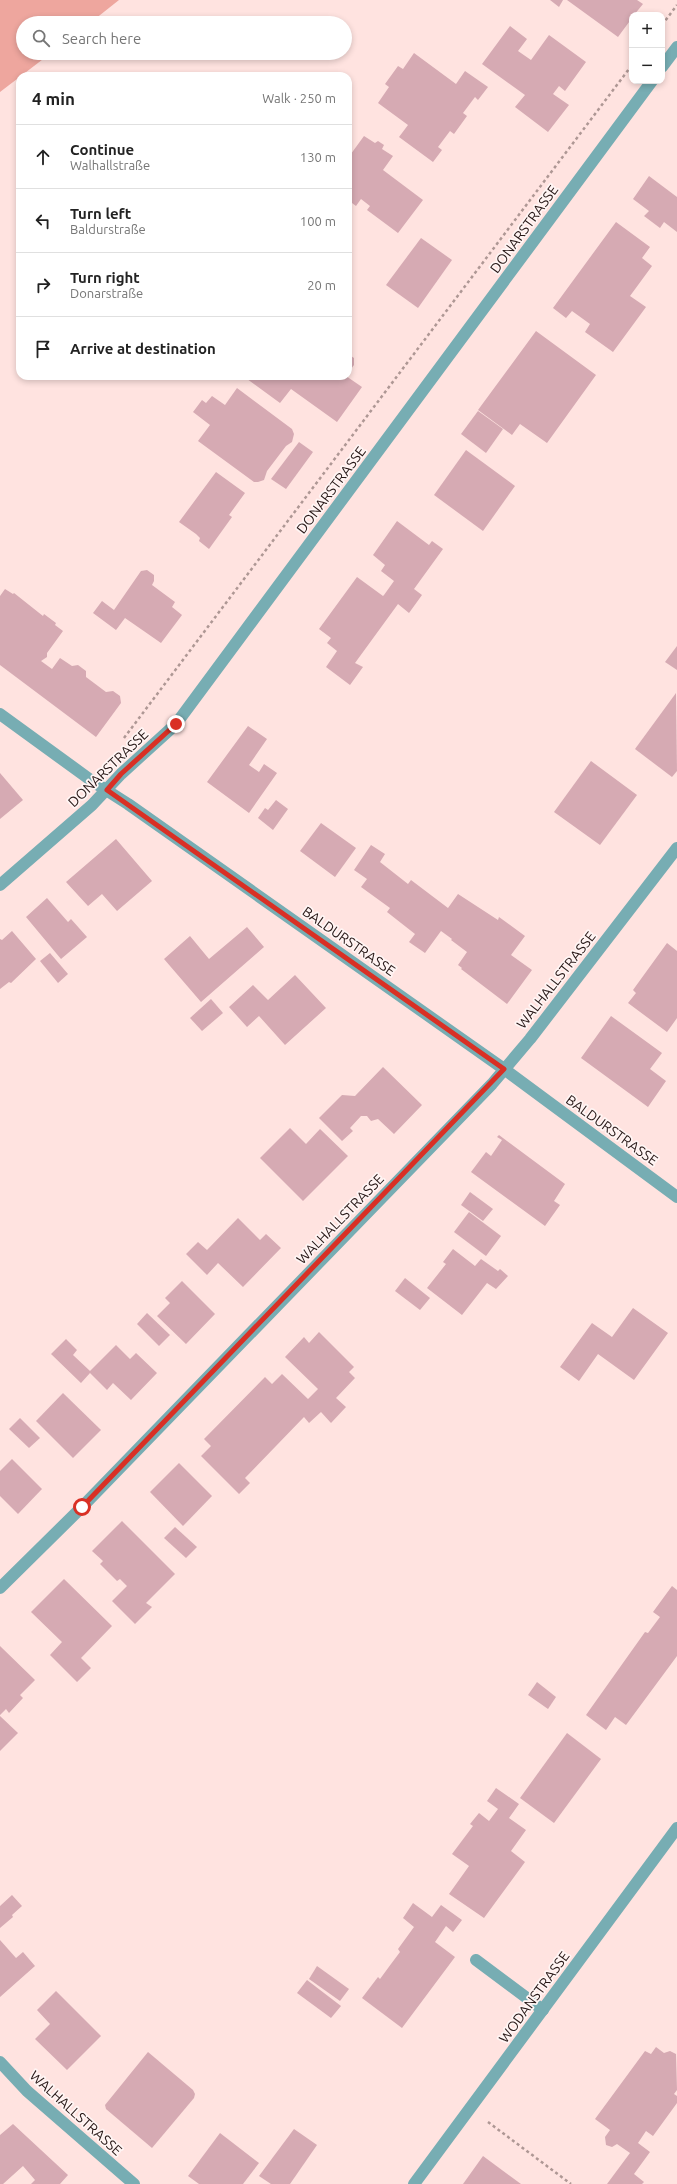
<!DOCTYPE html>
<html lang="en">
<head>
<meta charset="utf-8">
<style>
	:root { --surface:#fff; --page:#f2f2f2; --text:#222; --muted:#767676; --line:#e0e0e0 }
	body { margin:0; font-family:Ubuntu,sans-serif; background:var(--page); color:var(--text) }
	.controls { position:absolute; right:12px; top:12px; display:grid; overflow:hidden; border-radius:8px; box-shadow:0 2px 6px #0003 }
	.controls button { width:36px; height:36px; display:grid; place-items:center; padding:0; border:0; border-bottom:1px solid var(--line); background:var(--surface); color:var(--text); font:20px sans-serif }
	.stop { position:absolute; width:12px; height:12px; margin:-9px; border:3px solid #d93025; border-radius:50%; background:#fff }
	.stop.end { background:#d93025; border-color:#fff; box-shadow:0 1px 4px #0008 }
	.list { margin:0; padding:0; list-style:none }
	h2 { display:flex; justify-content:space-between; align-items:center; height:52px; margin:0; padding:0 16px; font-size:17px }
	h2 small { font-size:13px; font-weight:400; color:var(--muted) }
	.list li { display:grid; grid-template-columns:26px 1fr auto; gap:12px; align-items:center; box-sizing:border-box; height:64px; padding:0 16px; border-top:1px solid var(--line) }
	.list b { display:block; font-size:15px; white-space:nowrap }
	.list p { margin:0; font-size:13px; white-space:nowrap; color:var(--muted) }
	.list em { font-size:13px; font-style:normal; color:var(--muted) }
	.icon { flex:none; width:22px; height:22px; fill:none; stroke:currentColor; stroke-width:2; stroke-linecap:round; stroke-linejoin:round }
	.map { position:relative; flex:none; width:677px; height:2184px; overflow:hidden }
	.search { position:absolute; background:var(--surface); box-shadow:0 2px 6px #0003; left:16px; top:16px; width:336px; height:44px; display:flex; align-items:center; gap:10px; box-sizing:border-box; padding:0 14px; border-radius:22px; color:var(--muted); font-size:15px }
	.panel { position:absolute; background:var(--surface); box-shadow:0 2px 6px #0003; left:16px; top:72px; width:336px; height:308px; border-radius:12px }
	.map>svg:first-child { display:block }
</style>
</head>
<body>
<div class="map">
<svg width="677" height="2184" viewBox="0 0 677 2184">
	<rect width="100%" height="100%" fill="#ffe3e0"/>
	<path fill="#eea69e" d="M 0,0 L 119,0 L 90,23 L 23,23 L 23,53 L 51,53 L 0,92 Z"/>
	<g fill="#d6aab3">
		<path d="M 550,0 L 563,0 L 559,7 Z"/>
		<path d="M 567,0 L 637,0 L 643,4 L 634,15 L 632,15 L 632,18 L 618,37 Z"/>
		<path d="M 510,26 L 527,39 L 518,51 L 531,60 L 549,35 L 586,62 L 565,91 L 559,86 L 553,94 L 569,105 L 548,132 L 515,107 L 525,95 L 482,64 Z"/>
		<path d="M 414,53 L 456,84 L 465,71 L 488,87 L 478,100 L 475,97 L 463,113 L 467,116 L 454,134 L 450,131 L 438,147 L 442,150 L 433,162 L 399,137 L 408,125 L 378,103 L 389,87 L 385,84 L 398,66 L 403,69 Z"/>
		<path d="M 364,136 L 375,143 L 378,141 L 384,145 L 382,149 L 393,156 L 383,170 L 423,200 L 398,233 L 367,210 L 370,206 L 361,199 L 356,206 L 348,200 L 348,158 Z"/>
		<path d="M 649,176 L 677,197 L 677,232 L 664,222 L 660,228 L 644,216 L 649,211 L 633,199 Z"/>
		<path d="M 616,222 L 650,247 L 642,258 L 652,266 L 630,296 L 646,307 L 613,352 L 585,332 L 590,324 L 572,311 L 566,318 L 553,308 Z"/>
		<path d="M 421,238 L 452,260 L 418,308 L 386,285 Z"/>
		<path d="M 536,331 L 596,375 L 547,443 L 520,424 L 512,435 L 478,410 Z"/>
		<path d="M 348,354 L 354,358 L 354,365 L 348,373 Z"/>
		<path d="M 243,376 L 346,376 L 362,387 L 337,422 L 291,389 L 280,403 Z"/>
		<path d="M 237,388 L 292,429 L 294,434 L 292,442 L 286,446 L 267,471 L 264,480 L 258,482 L 254,482 L 198,441 L 210,425 L 193,412 L 202,400 L 206,403 L 212,396 L 225,405 Z"/>
		<path d="M 478,411 L 503,429 L 486,453 L 461,434 Z"/>
		<path d="M 299,442 L 313,452 L 286,489 L 271,479 Z"/>
		<path d="M 466,450 L 515,486 L 483,531 L 434,495 Z"/>
		<path d="M 216,472 L 245,493 L 229,515 L 232,517 L 209,549 L 199,541 L 200,538 L 196,534 L 179,522 Z"/>
		<path d="M 397,521 L 429,545 L 432,541 L 443,549 L 414,589 L 422,595 L 409,613 L 398,604 L 355,663 L 363,667 L 350,685 L 326,667 L 337,651 L 327,643 L 331,638 L 319,629 L 357,577 L 383,596 L 384,595 L 394,581 L 381,571 L 385,565 L 373,555 Z"/>
		<path d="M 147,570 L 154,575 L 154,581 L 152,585 L 175,602 L 172,607 L 182,615 L 161,643 L 125,618 L 116,630 L 93,613 L 102,601 L 114,610 L 141,571 Z"/>
		<path d="M 5,589 L 13,594 L 14,593 L 43,616 L 44,614 L 56,623 L 55,625 L 63,631 L 47,653 L 47,657 L 41,661 L 52,669 L 60,658 L 72,666 L 78,665 L 86,671 L 86,677 L 106,692 L 113,691 L 120,696 L 121,703 L 96,737 L 0,665 L 0,596 Z"/>
		<path d="M 677,646 L 677,670 L 665,662 Z"/>
		<path d="M 676,693 L 677,771 L 672,777 L 635,749 Z"/>
		<path d="M 248,726 L 267,739 L 249,765 L 259,772 L 264,764 L 277,773 L 249,813 L 207,782 Z"/>
		<path d="M 591,761 L 637,795 L 600,845 L 554,812 Z"/>
		<path d="M 0,773 L 23,800 L 0,819 Z"/>
		<path d="M 276,800 L 288,809 L 273,830 L 258,818 L 265,808 L 268,810 Z"/>
		<path d="M 321,823 L 356,848 L 335,877 L 300,851 Z"/>
		<path d="M 116,839 L 152,881 L 117,911 L 102,894 L 88,906 L 66,882 Z"/>
		<path d="M 371,845 L 385,854 L 380,862 L 408,884 L 411,880 L 448,908 L 458,894 L 498,920 L 499,917 L 525,936 L 511,955 L 532,970 L 507,1004 L 461,969 L 462,968 L 458,965 L 467,952 L 451,940 L 452,939 L 441,931 L 425,953 L 409,942 L 415,934 L 387,912 L 390,908 L 361,887 L 367,879 L 354,870 Z"/>
		<path d="M 47,898 L 68,922 L 71,919 L 87,937 L 61,959 L 26,917 Z"/>
		<path d="M 247,927 L 264,947 L 201,1002 L 164,959 L 190,936 L 209,959 Z"/>
		<path d="M 12,931 L 36,959 L 11,983 L 9,982 L 0,989 L 0,939 L 2,940 Z"/>
		<path d="M 667,943 L 677,951 L 677,1018 L 667,1032 L 628,1003 L 636,993 L 633,990 Z"/>
		<path d="M 50,953 L 68,974 L 58,983 L 40,961 Z"/>
		<path d="M 295,975 L 326,1008 L 285,1045 L 259,1016 L 247,1027 L 229,1007 L 253,985 L 268,1000 Z"/>
		<path d="M 211,999 L 223,1013 L 202,1031 L 190,1018 Z"/>
		<path d="M 611,1016 L 662,1053 L 650,1069 L 666,1081 L 648,1107 L 581,1058 Z"/>
		<path d="M 383,1067 L 422,1105 L 394,1134 L 378,1119 L 371,1121 L 367,1116 L 361,1116 L 350,1128 L 353,1131 L 342,1141 L 319,1118 L 342,1095 L 355,1096 Z"/>
		<path d="M 290,1128 L 306,1144 L 320,1129 L 348,1156 L 303,1201 L 260,1158 Z"/>
		<path d="M 499,1135 L 565,1184 L 554,1201 L 560,1205 L 545,1226 L 471,1172 L 486,1152 L 491,1156 L 502,1140 L 497,1137 Z"/>
		<path d="M 470,1192 L 493,1209 L 483,1221 L 461,1205 Z"/>
		<path d="M 469,1212 L 501,1236 L 486,1256 L 454,1232 Z"/>
		<path d="M 238,1218 L 260,1240 L 266,1234 L 281,1248 L 243,1287 L 218,1263 L 207,1275 L 186,1254 L 198,1242 L 207,1250 Z"/>
		<path d="M 453,1249 L 475,1266 L 481,1259 L 498,1271 L 500,1269 L 508,1276 L 496,1289 L 487,1283 L 462,1315 L 427,1288 L 446,1264 L 443,1262 Z"/>
		<path d="M 405,1278 L 430,1298 L 420,1310 L 395,1291 Z"/>
		<path d="M 182,1281 L 215,1314 L 186,1344 L 157,1316 L 170,1303 L 165,1298 Z"/>
		<path d="M 633,1308 L 668,1333 L 634,1380 L 598,1354 L 579,1381 L 560,1367 L 592,1323 L 612,1337 Z"/>
		<path d="M 147,1313 L 170,1335 L 159,1346 L 137,1324 Z"/>
		<path d="M 319,1332 L 354,1367 L 349,1372 L 355,1378 L 336,1398 L 346,1407 L 331,1423 L 321,1412 L 309,1423 L 304,1417 L 245,1478 L 250,1483 L 239,1494 L 201,1456 L 211,1446 L 204,1439 L 265,1377 L 272,1384 L 282,1374 L 308,1399 L 318,1389 L 285,1357 L 304,1337 L 309,1343 Z"/>
		<path d="M 66,1339 L 77,1350 L 73,1355 L 90,1371 L 116,1345 L 130,1359 L 136,1353 L 157,1373 L 131,1400 L 113,1383 L 107,1390 L 90,1373 L 81,1383 L 51,1354 Z"/>
		<path d="M 63,1393 L 101,1430 L 73,1458 L 36,1421 Z"/>
		<path d="M 20,1418 L 40,1438 L 29,1448 L 9,1429 Z"/>
		<path d="M 12,1459 L 42,1489 L 18,1514 L 0,1496 L 0,1471 Z"/>
		<path d="M 179,1463 L 212,1496 L 183,1526 L 150,1492 Z"/>
		<path d="M 122,1521 L 175,1574 L 146,1603 L 152,1607 L 135,1624 L 112,1601 L 127,1586 L 120,1579 L 117,1581 L 100,1564 L 103,1561 L 92,1551 Z"/>
		<path d="M 175,1527 L 197,1547 L 186,1558 L 164,1538 Z"/>
		<path d="M 64,1579 L 112,1626 L 81,1658 L 91,1668 L 77,1682 L 50,1655 L 62,1642 L 31,1612 Z"/>
		<path d="M 672,1586 L 677,1590 L 677,1656 L 626,1725 L 615,1717 L 606,1730 L 586,1715 L 645,1632 L 648,1633 L 660,1617 L 653,1612 Z"/>
		<path d="M 0,1646 L 35,1680 L 20,1695 L 23,1698 L 9,1713 L 6,1709 L 0,1715 Z"/>
		<path d="M 537,1682 L 556,1697 L 548,1709 L 528,1695 Z"/>
		<path d="M 0,1716 L 18,1733 L 0,1751 Z"/>
		<path d="M 567,1733 L 601,1759 L 554,1823 L 520,1798 Z"/>
		<path d="M 496,1788 L 519,1804 L 509,1818 L 526,1830 L 511,1851 L 525,1862 L 484,1918 L 449,1894 L 469,1866 L 452,1854 L 473,1826 L 470,1824 L 479,1813 L 489,1821 L 498,1809 L 487,1801 Z"/>
		<path d="M 12,1895 L 22,1906 L 12,1915 L 13,1917 L 0,1928 L 0,1906 Z"/>
		<path d="M 413,1903 L 432,1917 L 441,1905 L 462,1920 L 453,1932 L 446,1926 L 435,1942 L 455,1957 L 402,2028 L 362,1998 L 378,1977 L 380,1979 L 391,1964 L 400,1952 L 398,1949 L 414,1927 L 403,1918 Z"/>
		<path d="M 0,1940 L 16,1958 L 23,1952 L 35,1966 L 0,1997 Z"/>
		<path d="M 317,1966 L 349,1989 L 340,2001 L 309,1979 Z"/>
		<path d="M 307,1980 L 341,2006 L 331,2018 L 297,1993 Z"/>
		<path d="M 56,1991 L 101,2036 L 67,2070 L 35,2039 L 50,2024 L 37,2010 Z"/>
		<path d="M 656,2047 L 664,2053 L 670,2051 L 676,2054 L 677,2090 L 674,2094 L 677,2096 L 677,2103 L 653,2136 L 646,2131 L 638,2143 L 650,2152 L 634,2174 L 644,2182 L 642,2184 L 607,2184 L 630,2153 L 617,2144 L 612,2147 L 606,2145 L 605,2137 L 610,2130 L 595,2119 L 645,2051 L 651,2054 Z"/>
		<path d="M 148,2052 L 193,2090 L 195,2094 L 194,2098 L 152,2148 L 106,2109 L 105,2105 Z"/>
		<path d="M 13,2124 L 68,2175 L 60,2184 L 31,2184 L 35,2180 L 23,2166 L 3,2184 L 0,2184 L 0,2135 Z"/>
		<path d="M 294,2129 L 317,2145 L 290,2184 L 271,2184 L 259,2176 Z"/>
		<path d="M 220,2133 L 259,2163 L 243,2184 L 199,2184 L 188,2176 Z"/>
		<path d="M 483,2156 L 521,2184 L 463,2184 Z"/>
	</g>
	<g fill="none" stroke-linecap="round" stroke-linejoin="round">
		<g stroke="#ae9794" stroke-width="2.5" stroke-dasharray="3 3" stroke-linecap="butt">
			<path d="M 662,25 L 677,5"/>
			<path d="M 124,738 L 632,65"/>
			<path d="M 488,2122 L 571,2184"/>
		</g>
		<path stroke="#77adb3" stroke-width="12" d="M 476,1960 L 543,2010"/>
		<g stroke="#77adb3" stroke-width="12">
			<path d="M 662,67 L 677,47"/>
			<path d="M 0,714 L 92,781 L 128,804 L 504,1069 L 677,1197"/>
			<path d="M 0,885 L 92,805 L 121,774 L 176,724 L 652,81"/>
			<path d="M 0,1588 L 82,1507 L 492,1084 L 530,1039 L 677,848"/>
			<path d="M 0,2062 L 27,2091 L 134,2184"/>
			<path d="M 414,2184 L 677,1828"/>
		</g>
	</g>
	<g fill="none" stroke-linecap="round" stroke-linejoin="round">
		<path stroke="#d93025" stroke-width="5" d="M 82,1507 L 504,1069 L 107,790 L 121,774 L 176,724"/>
	</g>
	<g text-anchor="middle" stroke-width="3.5" stroke-linejoin="round" paint-order="stroke">
		<g font-size="14" fill="#271716" stroke="#fff5f4">
			<text transform="translate(524 229) rotate(-54)" y="5">DONARSTRASSE</text>
			<text transform="translate(331 490) rotate(-53)" y="5">DONARSTRASSE</text>
			<text transform="translate(108 768) rotate(-44)" y="5">DONARSTRASSE</text>
			<text transform="translate(349 941) rotate(35)" y="5">BALDURSTRASSE</text>
			<text transform="translate(556 980) rotate(-52)" y="5">WALHALLSTRASSE</text>
			<text transform="translate(612 1130) rotate(36)" y="5">BALDURSTRASSE</text>
			<text transform="translate(340 1219) rotate(-46)" y="5">WALHALLSTRASSE</text>
			<text transform="translate(534 1997) rotate(-54)" y="5">WODANSTRASSE</text>
			<text transform="translate(76 2113) rotate(42)" y="5">WALHALLSTRASSE</text>
		</g>
	</g>
</svg>
<div class="controls">
<button>+</button>
<button>−</button>
</div>
<div class="stop" style="left:82px;top:1507px"></div>
<div class="stop end" style="left:176px;top:724px"></div>
<div class="search"><svg class="icon" aria-label="search" viewBox="0 0 24 24"><circle cx="10" cy="10" r="6"/><path d="M15 15l6 6"/></svg>Search here</div>
<section class="panel">
<h2>4 min<small>Walk · 250 m</small></h2>
<ul class="list">
<li><svg class="icon" aria-label="ahead" viewBox="0 0 24 24"><path d="M12 20V5M6 11l6-6 6 6"/></svg><div><b>Continue</b><p>Walhallstraße</p></div><em>130 m</em></li>
<li><svg class="icon" aria-label="left" viewBox="0 0 24 24"><path d="M17 20v-9H6M10 6l-5 5 5 5"/></svg><div><b>Turn left</b><p>Baldurstraße</p></div><em>100 m</em></li>
<li><svg class="icon" aria-label="right" viewBox="0 0 24 24"><path d="M7 20v-9h11M14 6l5 5-5 5"/></svg><div><b>Turn right</b><p>Donarstraße</p></div><em>20 m</em></li>
<li><svg class="icon" aria-label="arrive" viewBox="0 0 24 24"><path d="M6 21V4h12l-3 4 3 4H6"/></svg><div><b>Arrive at destination</b></div></li>
</ul>
</section>
</div>
</body>
</html>
